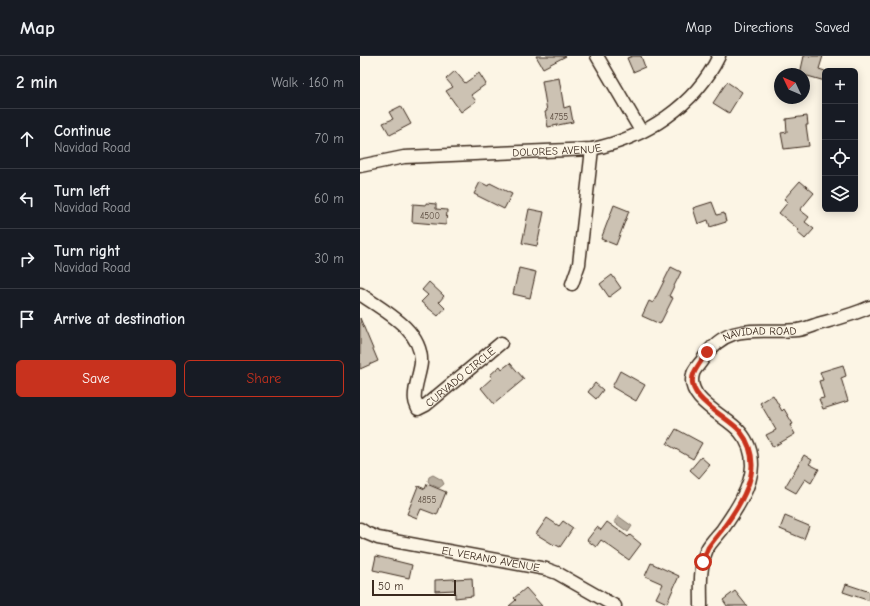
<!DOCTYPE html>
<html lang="en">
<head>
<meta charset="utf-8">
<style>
	:root { --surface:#171b24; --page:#242831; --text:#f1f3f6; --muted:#9ea1a6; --line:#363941; --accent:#c8321e }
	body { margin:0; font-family:"Comic Neue",sans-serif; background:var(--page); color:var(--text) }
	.controls { position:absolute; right:12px; top:12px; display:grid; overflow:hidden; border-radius:6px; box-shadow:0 2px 10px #0003 }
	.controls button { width:36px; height:36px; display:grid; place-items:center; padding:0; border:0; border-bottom:1px solid var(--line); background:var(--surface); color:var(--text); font:20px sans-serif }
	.compass { position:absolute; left:414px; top:12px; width:36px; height:36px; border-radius:50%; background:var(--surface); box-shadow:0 2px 10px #0003; rotate:314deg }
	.scale { position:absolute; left:12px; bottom:10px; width:84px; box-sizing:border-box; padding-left:4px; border:2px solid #3b2a1e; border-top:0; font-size:11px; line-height:14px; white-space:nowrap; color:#3b2a1e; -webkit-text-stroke:3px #fcf5e5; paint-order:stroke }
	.stop { position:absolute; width:12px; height:12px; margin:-9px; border:3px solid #c8321e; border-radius:50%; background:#fff }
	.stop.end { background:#c8321e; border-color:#fff; box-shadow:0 1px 4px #0008 }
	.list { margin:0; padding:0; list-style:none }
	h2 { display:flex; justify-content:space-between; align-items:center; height:52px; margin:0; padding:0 16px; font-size:17px }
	h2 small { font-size:13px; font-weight:400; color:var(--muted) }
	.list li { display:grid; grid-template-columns:26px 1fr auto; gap:12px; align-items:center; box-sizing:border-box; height:60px; padding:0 16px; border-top:1px solid var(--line) }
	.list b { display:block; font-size:15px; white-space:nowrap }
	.list p { margin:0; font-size:13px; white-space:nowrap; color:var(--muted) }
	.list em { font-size:13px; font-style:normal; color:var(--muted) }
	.actions { display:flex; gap:8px; padding:12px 16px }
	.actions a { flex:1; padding:9px 0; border:1px solid var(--accent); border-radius:6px; text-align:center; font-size:14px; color:var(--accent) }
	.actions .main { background:var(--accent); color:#fff }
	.icon { flex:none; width:22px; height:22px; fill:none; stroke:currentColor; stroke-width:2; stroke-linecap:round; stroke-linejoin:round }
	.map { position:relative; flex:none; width:510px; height:550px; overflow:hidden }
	header { display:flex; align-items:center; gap:24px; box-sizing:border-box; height:56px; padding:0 20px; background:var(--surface); border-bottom:1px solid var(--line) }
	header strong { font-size:19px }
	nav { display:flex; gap:22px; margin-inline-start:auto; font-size:14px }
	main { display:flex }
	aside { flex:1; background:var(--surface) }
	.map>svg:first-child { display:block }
</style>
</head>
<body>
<header>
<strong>Map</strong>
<nav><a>Map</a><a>Directions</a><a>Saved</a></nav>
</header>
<main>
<aside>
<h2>2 min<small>Walk · 160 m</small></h2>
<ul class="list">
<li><svg class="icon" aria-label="ahead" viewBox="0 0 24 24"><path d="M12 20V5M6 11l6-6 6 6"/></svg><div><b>Continue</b><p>Navidad Road</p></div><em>70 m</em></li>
<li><svg class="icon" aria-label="left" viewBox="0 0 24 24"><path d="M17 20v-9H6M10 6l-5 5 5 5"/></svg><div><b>Turn left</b><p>Navidad Road</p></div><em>60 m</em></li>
<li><svg class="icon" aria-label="right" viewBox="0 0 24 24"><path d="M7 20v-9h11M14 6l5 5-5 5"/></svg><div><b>Turn right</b><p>Navidad Road</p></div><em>30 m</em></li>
<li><svg class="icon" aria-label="arrive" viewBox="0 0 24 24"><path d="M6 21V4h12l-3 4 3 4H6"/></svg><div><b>Arrive at destination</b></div></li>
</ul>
<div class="actions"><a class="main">Save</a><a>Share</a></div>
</aside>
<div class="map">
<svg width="510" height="550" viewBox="0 0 510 550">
	<rect width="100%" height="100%" fill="#fcf5e5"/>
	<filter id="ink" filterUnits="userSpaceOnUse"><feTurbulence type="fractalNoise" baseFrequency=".025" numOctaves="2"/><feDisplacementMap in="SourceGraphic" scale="8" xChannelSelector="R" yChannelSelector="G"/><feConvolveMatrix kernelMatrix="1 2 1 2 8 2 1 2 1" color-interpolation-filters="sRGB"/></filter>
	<g filter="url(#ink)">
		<g fill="#b7ad9e" stroke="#85796b">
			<path d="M 73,419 L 82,424 L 84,428 L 79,432 L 70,428 L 68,425 L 69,421 Z"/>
			<path d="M 258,460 L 272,470 L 268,476 L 254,466 Z"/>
		</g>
		<g fill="#ccc2b3" stroke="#3b2a1e">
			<path d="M 176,0 L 206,0 L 183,12 Z"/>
			<path d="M 273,0 L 281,0 L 285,11 L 273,16 L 267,2 Z"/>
			<path d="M 444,0 L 463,0 L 459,13 L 465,15 L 465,25 L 444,19 L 444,18 L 440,18 Z"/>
			<path d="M 95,15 L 105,27 L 119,17 L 126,28 L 111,39 L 116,45 L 101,56 L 86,35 L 93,31 L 86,23 Z"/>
			<path d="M 199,22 L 204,52 L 210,50 L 213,66 L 188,71 L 185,56 L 187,55 L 182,25 Z"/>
			<path d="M 367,26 L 382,36 L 369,57 L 353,47 Z"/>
			<path d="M 41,50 L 51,68 L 30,79 L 23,67 L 33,63 L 29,56 Z"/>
			<path d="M 447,60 L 448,69 L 446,69 L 449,90 L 424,93 L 421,77 L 427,76 L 426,63 Z"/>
			<path d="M 440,125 L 454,137 L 440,154 L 449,161 L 445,166 L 454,173 L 445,183 L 437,176 L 439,174 L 419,157 L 428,146 L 424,143 Z"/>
			<path d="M 120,126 L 128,130 L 130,127 L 152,138 L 144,153 L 114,138 Z"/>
			<path d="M 352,146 L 357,159 L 364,157 L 366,166 L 350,171 L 348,164 L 338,168 L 333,152 Z"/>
			<path d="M 66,147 L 76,148 L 76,153 L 87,154 L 86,169 L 52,166 L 53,148 L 66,149 Z"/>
			<path d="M 254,149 L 269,155 L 256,189 L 241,183 Z"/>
			<path d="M 169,153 L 184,156 L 177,190 L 162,187 Z"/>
			<path d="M 311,211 L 321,216 L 309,240 L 313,242 L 300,268 L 282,260 L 289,245 L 293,247 Z"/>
			<path d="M 159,212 L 176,216 L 170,242 L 153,238 Z"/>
			<path d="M 252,219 L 261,232 L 249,241 L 240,228 Z"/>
			<path d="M 69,226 L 84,240 L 79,246 L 85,252 L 78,260 L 61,246 L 68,239 L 62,234 Z"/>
			<path d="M 0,262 L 18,305 L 0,313 Z"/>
			<path d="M 150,307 L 164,323 L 134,348 L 121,332 L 132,322 L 130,319 L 140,310 L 142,313 Z"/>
			<path d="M 483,309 L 486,320 L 481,322 L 488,345 L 463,353 L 459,343 L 464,342 L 459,325 L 463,324 L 460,316 Z"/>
			<path d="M 260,315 L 285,329 L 276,345 L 252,331 Z"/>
			<path d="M 235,327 L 243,334 L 236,343 L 228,336 Z"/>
			<path d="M 413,339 L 422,355 L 424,353 L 433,368 L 430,369 L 435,378 L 413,391 L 406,379 L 416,374 L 400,347 Z"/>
			<path d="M 316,373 L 342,387 L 333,403 L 307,388 Z"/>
			<path d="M 444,399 L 452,404 L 449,408 L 459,413 L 451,427 L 445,423 L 436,437 L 425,431 Z"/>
			<path d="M 341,401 L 350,409 L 339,422 L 330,414 Z"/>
			<path d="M 67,428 L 86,436 L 77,459 L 61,453 L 57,462 L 47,458 L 58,430 L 65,433 Z"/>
			<path d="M 425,460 L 449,470 L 444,483 L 420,473 Z"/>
			<path d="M 187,462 L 199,470 L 203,465 L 213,472 L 200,491 L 194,488 L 194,489 L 176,478 Z"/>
			<path d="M 247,466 L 268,481 L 270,479 L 281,488 L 269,504 L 241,484 L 236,491 L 227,484 L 237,471 L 241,474 Z"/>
			<path d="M 16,500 L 52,509 L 49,522 L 13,514 Z"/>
			<path d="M 291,507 L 319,520 L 307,547 L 296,542 L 303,528 L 285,520 Z"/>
			<path d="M 112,522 L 113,540 L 95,542 L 95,534 L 75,535 L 75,524 Z"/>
			<path d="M 486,528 L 510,536 L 510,545 L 483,536 Z"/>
			<path d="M 166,532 L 182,550 L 149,550 L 156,544 L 154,542 Z"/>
			<path d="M 375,535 L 387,550 L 367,550 L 363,544 Z"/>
		</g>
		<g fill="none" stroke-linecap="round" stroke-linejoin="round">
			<g stroke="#3b2a1e" stroke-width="15">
				<g id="minor">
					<path d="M 237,0 L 281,75"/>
					<path id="s1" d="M 0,110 L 44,101 L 232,93 C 285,82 335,50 359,0"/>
					<path d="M 212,228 L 219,208 L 232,93"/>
					<path id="s2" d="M 0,238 C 23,254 63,274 61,307 C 60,318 53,334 55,344 C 55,347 57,350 58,353 L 66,349 L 141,287"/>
					<path id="s3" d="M 0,473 L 6,477 L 18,482 L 186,513 L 197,517 L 255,550"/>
					<path id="s4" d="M 341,550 C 341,531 339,512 347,493 C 350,487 357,480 362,474 C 374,457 392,431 392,409 C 392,397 388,385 380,376 C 367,360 325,344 333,318 C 334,313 340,308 343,303 C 368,264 399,278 438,274 C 445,273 452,270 458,268 C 476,263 493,259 510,251"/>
				</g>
			</g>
			<use href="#minor" stroke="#fcf5e5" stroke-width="12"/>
		</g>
	</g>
	<g fill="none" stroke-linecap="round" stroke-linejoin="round" filter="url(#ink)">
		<path stroke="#c8321e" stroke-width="5" d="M 343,506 C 345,502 346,496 348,492 C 352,486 357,480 361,475 C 374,458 392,431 392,409 C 392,397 388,385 380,375 C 367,360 323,341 334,317 C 337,310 343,303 347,296"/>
	</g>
	<g text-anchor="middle" stroke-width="3.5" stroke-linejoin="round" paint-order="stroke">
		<g font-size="9" fill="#5f5043">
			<text x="199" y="64">4755</text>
			<text x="70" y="163">4500</text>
			<text x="67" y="447">4855</text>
		</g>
		<g font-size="11" fill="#3b2a1e" stroke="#fcf5e5">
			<text dy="4" stroke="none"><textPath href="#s1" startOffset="198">DOLORES AVENUE</textPath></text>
			<text dy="4" stroke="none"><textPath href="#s4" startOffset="354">NAVIDAD ROAD</textPath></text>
			<text dy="4" stroke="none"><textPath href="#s2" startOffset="197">CURVADO CIRCLE</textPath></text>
			<text dy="4" stroke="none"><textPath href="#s3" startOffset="135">EL VERANO AVENUE</textPath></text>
		</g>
	</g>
</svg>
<div class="controls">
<button>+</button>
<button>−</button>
<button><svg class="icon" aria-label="locate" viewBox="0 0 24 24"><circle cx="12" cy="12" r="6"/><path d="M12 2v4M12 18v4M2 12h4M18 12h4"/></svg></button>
<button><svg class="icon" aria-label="layers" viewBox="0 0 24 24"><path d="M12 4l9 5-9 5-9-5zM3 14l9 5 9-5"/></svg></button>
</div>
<svg class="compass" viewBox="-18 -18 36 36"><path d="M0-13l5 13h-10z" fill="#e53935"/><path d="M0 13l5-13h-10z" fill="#9ea1a6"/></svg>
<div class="scale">50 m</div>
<div class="stop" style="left:343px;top:506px"></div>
<div class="stop end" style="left:347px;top:296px"></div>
</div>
</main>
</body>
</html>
